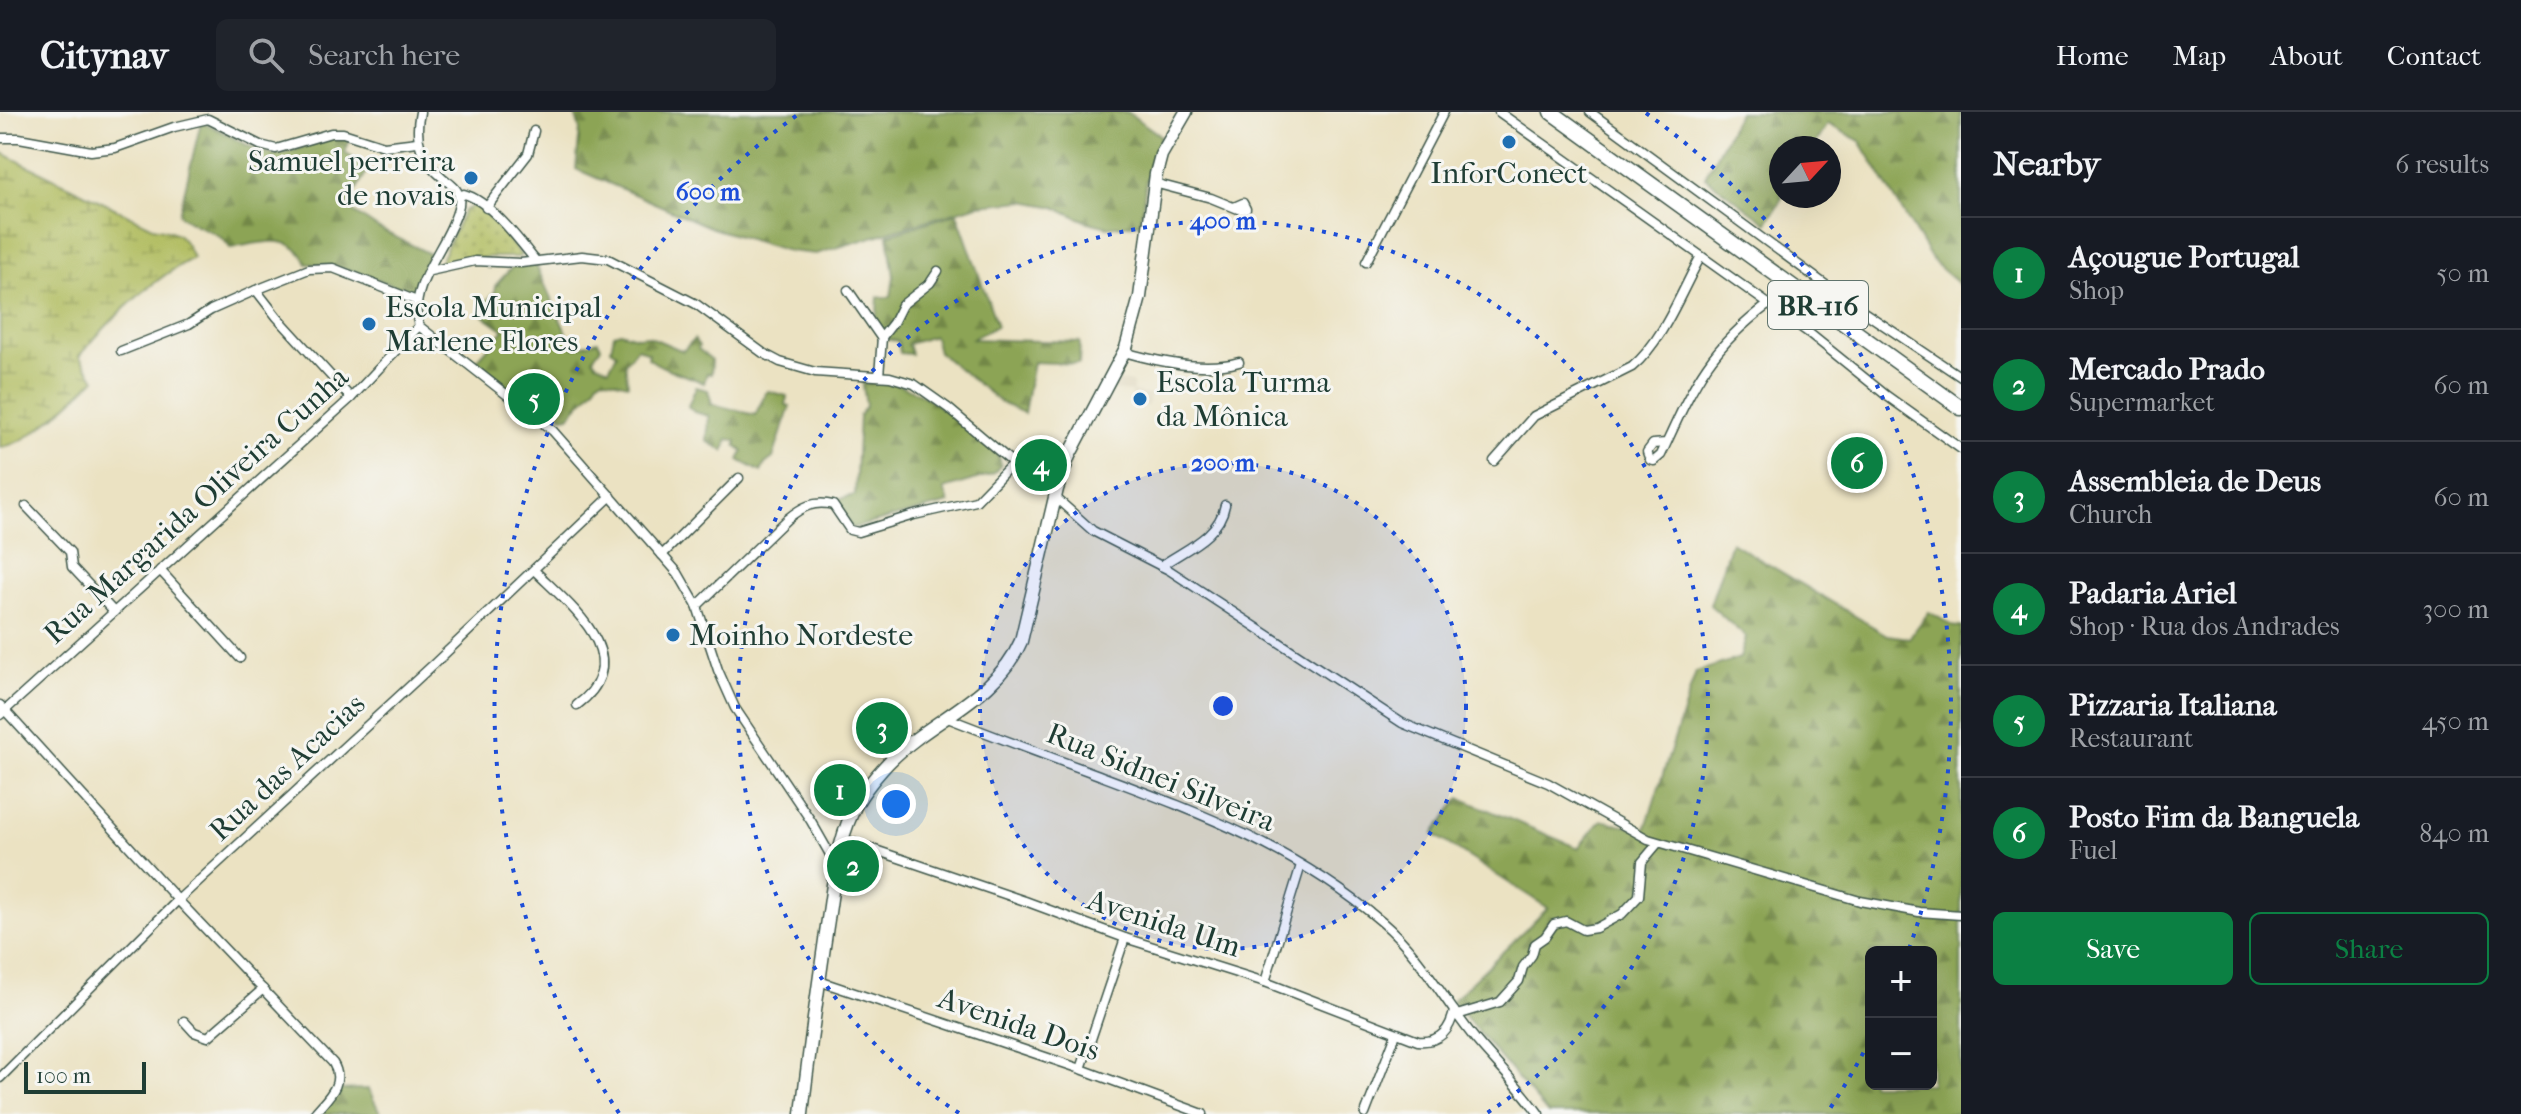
<!DOCTYPE html>
<html lang="en">
<head>
<meta charset="utf-8">
<style>
	:root { --surface:#171b24; --page:#20242c; --text:#f1f3f6; --muted:#9ea1a6; --line:#363941; --accent:#0b8043 }
	body { margin:0; font-family:"IM FELL French Canon",serif; background:var(--page); color:var(--text) }
	.controls { position:absolute; right:24px; bottom:24px; display:grid; overflow:hidden; border-radius:12px; box-shadow:0 8px 32px #0002 }
	.controls button { width:72px; height:72px; display:grid; place-items:center; padding:0; border:0; border-bottom:2px solid var(--line); background:var(--surface); color:var(--text); font:40px sans-serif }
	.compass { position:absolute; left:1769px; top:24px; width:72px; height:72px; border-radius:50%; background:var(--surface); box-shadow:0 8px 32px #0002; rotate:64deg }
	.scale { position:absolute; left:24px; bottom:20px; width:122px; box-sizing:border-box; padding-left:8px; border:4px solid #1f3d34; border-top:0; font-size:22px; line-height:28px; white-space:nowrap; color:#1f3d34; -webkit-text-stroke:6px #f6f6f2; paint-order:stroke }
	.you { position:absolute; left:896px; top:692px; width:28px; height:28px; margin:-20px; border:6px solid #fff; border-radius:50%; background:#1a73e8; box-shadow:0 0 0 12px #1a73e833 }
	.badge { display:grid; place-items:center; width:52px; height:52px; border-radius:50%; background:var(--accent); color:#fff; font-size:26px; font-weight:700 }
	.pin { position:absolute; translate:-50% -50%; border:4px solid #fff; box-shadow:0 2px 8px #0006 }
	.list { margin:0; padding:0; list-style:none }
	h2 { display:flex; justify-content:space-between; align-items:center; height:104px; margin:0; padding:0 32px; font-size:34px }
	h2 small { font-size:26px; font-weight:400; color:var(--muted) }
	.list li { display:grid; grid-template-columns:52px 1fr auto; gap:24px; align-items:center; box-sizing:border-box; height:112px; padding:0 32px; border-top:2px solid var(--line) }
	.list b { display:block; font-size:30px; white-space:nowrap }
	.list p { margin:0; font-size:26px; white-space:nowrap; color:var(--muted) }
	.list em { font-size:26px; font-style:normal; color:var(--muted) }
	.actions { display:flex; gap:16px; padding:24px 32px }
	.actions a { flex:1; padding:18px 0; border:2px solid var(--accent); border-radius:12px; text-align:center; font-size:28px; color:var(--accent) }
	.actions .main { background:var(--accent); color:#fff }
	.icon { flex:none; width:44px; height:44px; fill:none; stroke:currentColor; stroke-width:2; stroke-linecap:round; stroke-linejoin:round }
	.map { position:relative; flex:none; width:1961px; height:1002px; overflow:hidden }
	header { display:flex; align-items:center; gap:48px; box-sizing:border-box; height:112px; padding:0 40px; background:var(--surface); border-bottom:2px solid var(--line) }
	header strong { font-size:38px }
	nav { display:flex; gap:44px; margin-inline-start:auto; font-size:28px }
	.search { width:560px; height:72px; background:var(--page); display:flex; align-items:center; gap:20px; box-sizing:border-box; padding:0 28px; border-radius:12px; color:var(--muted); font-size:30px }
	main { display:flex }
	aside { flex:1; background:var(--surface) }
	.map>svg:first-child { display:block }
</style>
</head>
<body>
<header>
<strong>Citynav</strong>
<div class="search"><svg class="icon" aria-label="search" viewBox="0 0 24 24"><circle cx="10" cy="10" r="6"/><path d="M15 15l6 6"/></svg>Search here</div>
<nav><a>Home</a><a>Map</a><a>About</a><a>Contact</a></nav>
</header>
<main>
<div class="map">
<svg width="1961" height="1002" viewBox="0 0 1961 1002">
	<defs>
		<pattern id="grass-dots" width="8" height="8" patternUnits="userSpaceOnUse" patternTransform="scale(2)"><rect width="8" height="8" fill="#b0bc5e"/><path d="M2 2h.1M6 6h.1" fill="none" stroke="#8f9a4e" stroke-width="1.8" stroke-linecap="round"/></pattern>
		<pattern id="forest-firs" width="22" height="20" patternUnits="userSpaceOnUse" patternTransform="scale(2)"><rect width="22" height="20" fill="#8ca455"/><path d="M5 1l3.5 6h-7zM16 11l3.5 6h-7z" fill="#728747"/></pattern>
		<pattern id="wetland-marsh" width="20" height="14" patternUnits="userSpaceOnUse" patternTransform="scale(2)"><rect width="20" height="14" fill="#b0bc5e"/><path d="M1 5h8M5 5V1M11 12h8M15 12V8" fill="none" stroke="#8f9a4e"/></pattern>
	</defs>
	<rect width="100%" height="100%" fill="#f6f6f2"/>
	<filter id="ink" filterUnits="userSpaceOnUse"><feTurbulence type="fractalNoise" baseFrequency=".0125" numOctaves="2"/><feDisplacementMap in="SourceGraphic" scale="16" xChannelSelector="R" yChannelSelector="G"/><feConvolveMatrix kernelMatrix="1 2 1 2 8 2 1 2 1" color-interpolation-filters="sRGB"/></filter>
	<filter id="wash" filterUnits="userSpaceOnUse"><feTurbulence type="fractalNoise" baseFrequency=".006" numOctaves="4" result="noise"/><feDisplacementMap in="SourceGraphic" scale="32" xChannelSelector="R" yChannelSelector="G"/><feGaussianBlur stdDeviation="1.8" result="paint"/><feColorMatrix in="noise" values="0 0 0 0 0 0 0 0 0 0 0 0 0 0 0 0 0 1.4 0 .05"/><feComposite in="paint" operator="in"/></filter>
	<g filter="url(#wash)">
		<rect width="100%" height="100%" fill="#ebe2c2"/>
		<path fill="#dbd1b2" d="M 1113,268 L 1133,271 L 1133,280 L 1150,283 L 1148,294 L 1130,292 L 1131,280 L 1112,278 Z"/>
		<path fill="url(#grass-dots)" stroke="#687c49" stroke-width="2" d="M 473,94 L 480,95 L 521,143 L 519,145 L 488,145 L 439,152 L 464,99 Z"/>
		<g fill="url(#forest-firs)" stroke="#567044" stroke-width="2" fill-rule="evenodd">
			<path d="M 574,0 L 1127,0 L 1161,24 L 1146,70 L 1140,111 L 1108,115 L 1088,110 L 1055,95 L 1024,89 L 978,93 L 816,142 L 788,139 L 712,116 L 576,57 L 580,17 Z"/>
			<path d="M 1739,0 L 1961,0 L 1961,174 L 1934,151 L 1860,29 L 1828,12 L 1813,36 L 1781,36 L 1781,84 L 1783,84 L 1767,111 L 1705,65 Z"/>
			<path d="M 201,10 C 223,17 256,43 277,42 C 302,41 323,20 350,27 L 345,41 L 369,56 L 346,95 L 379,117 L 432,143 L 419,171 L 411,179 C 377,168 344,152 307,152 C 293,118 258,132 230,136 C 218,116 196,118 179,102 Z"/>
			<path d="M 957,101 L 997,214 L 971,227 L 1080,230 L 1079,252 L 1033,250 L 1024,301 L 1003,292 L 938,240 L 934,224 L 908,232 L 911,242 L 900,241 L 898,229 L 882,227 L 873,211 L 877,201 L 878,185 L 891,185 L 894,164 L 888,123 Z"/>
			<path d="M 514,153 L 536,153 L 573,236 L 598,229 L 601,235 L 593,246 L 596,251 L 609,257 L 617,241 L 611,237 L 614,222 L 620,220 L 637,225 L 648,224 L 683,239 L 694,227 L 699,234 L 698,237 L 712,248 L 711,262 L 707,261 L 704,271 C 685,262 665,259 648,246 L 649,241 L 637,236 L 625,251 L 628,272 L 603,266 L 597,269 L 596,274 L 569,304 L 562,305 L 559,299 L 563,288 L 554,268 L 523,284 L 506,275 L 478,253 L 478,247 L 504,218 L 484,204 L 485,191 L 495,180 L 495,174 Z"/>
			<path d="M 862,267 C 917,266 953,306 994,339 L 1000,347 L 1001,353 L 993,362 L 944,377 L 949,391 L 852,416 L 836,388 L 855,383 L 859,304 L 866,294 Z"/>
			<path d="M 696,275 L 708,278 L 712,292 L 755,303 L 767,279 L 787,284 L 786,293 L 790,294 L 773,346 L 765,352 L 761,360 L 739,348 L 743,340 L 736,333 L 737,329 L 728,327 L 724,339 L 707,329 L 709,304 L 694,300 L 688,294 Z"/>
			<path d="M 1731,430 L 1887,523 L 1909,526 L 1929,500 L 1955,515 L 1961,514 L 1961,1002 L 1548,1002 L 1452,889 L 1548,796 L 1433,722 L 1460,686 L 1578,736 L 1601,708 L 1645,718 L 1696,560 L 1740,546 L 1746,525 L 1710,493 ZM 1871,840 L 1931,840 L 1931,972 L 1871,972 Z"/>
			<path d="M 368,977 L 381,1002 L 316,1002 L 338,978 Z"/>
		</g>
		<path fill="url(#wetland-marsh)" stroke="#687c49" stroke-width="2" d="M 0,40 L 153,115 C 178,119 183,122 193,146 C 150,168 110,208 79,244 L 95,267 C 72,288 30,333 0,335 Z"/>
	</g>
	<g filter="url(#ink)">
		<g fill="none" stroke-linecap="round" stroke-linejoin="round">
			<g stroke="#3e5649" stroke-width="11">
				<g id="street">
					<path d="M 420,0 C 414,28 421,48 443,66 C 449,71 458,76 459,85 C 461,94 455,106 451,115 C 438,144 408,181 419,214 L 553,319 L 678,461 L 697,494 L 718,558 L 735,596 L 811,709 L 836,753"/>
					<path d="M 1499,0 L 1809,221 L 1887,284 L 1961,337"/>
					<path d="M 1590,0 L 1849,190"/>
					<path d="M 0,26 L 19,26 L 91,39 L 115,36 L 174,15 L 208,7 L 260,33 L 276,37 L 331,21 L 343,21 L 384,34 L 417,30"/>
					<path d="M 1154,71 L 1211,86 L 1238,97 L 1246,97 L 1243,91 L 1234,95"/>
					<path d="M 459,85 L 464,82 C 490,89 519,128 535,148"/>
					<path d="M 486,96 L 528,42 L 534,19"/>
					<path d="M 1366,150 L 1444,0"/>
					<path d="M 430,159 L 475,149 L 521,151 L 582,144 L 608,147 L 696,192 L 763,241 L 780,250 L 815,260 L 890,265 L 914,272 L 948,296 L 1013,351 L 1057,377"/>
					<path d="M 848,178 L 882,227"/>
					<path d="M 1836,206 L 1849,190 L 1961,265"/>
					<path d="M 121,239 L 189,212 L 211,198 L 256,178"/>
					<path d="M 1124,240 C 1159,250 1204,260 1239,250"/>
					<path d="M 879,264 L 882,225 L 893,211 L 902,193 L 930,171 L 938,159"/>
					<path d="M 351,286 L 277,205 L 256,178 L 309,157 L 333,156 L 417,189"/>
					<path d="M 1666,331 L 1653,332 L 1647,340 L 1650,348 L 1654,349 L 1661,343 C 1693,274 1706,239 1769,192"/>
					<path d="M 1494,349 L 1534,304 L 1632,255 C 1663,229 1681,180 1701,144"/>
					<path d="M 1055,385 L 1093,419 L 1169,458 L 1402,611 L 1548,671 L 1648,727 L 1860,789 L 1919,800 L 1961,803"/>
					<path d="M 26,394 L 70,440 L 72,455 L 114,500"/>
					<path d="M 662,443 L 739,366"/>
					<path d="M 1161,454 C 1185,437 1219,425 1225,393"/>
					<path d="M 160,458 L 240,546"/>
					<path d="M 534,458 C 569,493 640,546 577,593"/>
					<path d="M 697,494 L 787,407 C 802,395 814,388 833,393 L 850,418 L 858,420 L 914,403 L 976,389 L 1013,351"/>
					<path d="M 0,593 L 178,788 L 333,951 C 346,972 327,986 314,1002"/>
					<path d="M 0,603 L 351,286 L 419,214"/>
					<path d="M 945,605 C 996,625 1047,644 1099,663 C 1203,702 1295,736 1382,810 C 1421,843 1444,889 1476,928 C 1497,953 1520,975 1539,1002"/>
					<path d="M 843,727 L 1025,789 L 1125,826 L 1265,870 L 1418,929 C 1439,931 1450,919 1454,899"/>
					<path d="M 819,869 L 1081,957 L 1203,1002"/>
					<path d="M 1265,870 L 1301,753"/>
					<path d="M 1457,903 L 1500,890 L 1519,869 L 1523,855 L 1532,843 L 1535,832 L 1545,825 L 1554,812 L 1566,809 L 1583,818 L 1596,816 L 1622,802 L 1639,784 L 1642,750 L 1658,731"/>
					<path d="M 184,909 L 194,920 L 208,925 L 263,877"/>
					<path d="M 1081,957 L 1125,826"/>
					<path d="M 0,966 L 178,788 L 435,551 L 611,384"/>
					<path d="M 1365,1002 L 1396,922"/>
				</g>
			</g>
			<g stroke="#3e5649" stroke-width="15">
				<path id="secondary" d="M 802,1002 C 809,939 818,876 827,814 C 833,776 836,736 852,701 C 860,682 874,666 888,651 C 930,607 996,587 1021,529 L 1057,377 L 1069,344 L 1126,236 L 1140,185 L 1156,62 L 1161,43 L 1186,0"/>
			</g>
			<g stroke="#3e5649" stroke-width="17">
				<path id="highway" d="M 1551,0 L 1961,296"/>
			</g>
			<use href="#street" stroke="#fff" stroke-width="8"/>
			<use href="#secondary" stroke="#fff" stroke-width="12"/>
			<use href="#highway" stroke="#fff" stroke-width="14"/>
		</g>
	</g>
	<circle cx="1223" cy="594" r="243" fill="#1d4ed8" fill-opacity=".12"/>
	<g fill="none" stroke="#1d4ed8" stroke-width="4" stroke-dasharray="4 8">
		<circle cx="1223" cy="594" r="243"/>
		<path d="M959 1001A485 485 0 1 1 1487 1001"/>
		<path d="M1869 930A728 728 0 0 1 1827 1001M619 1001A728 728 0 0 1 800 1M1646 1A728 728 0 0 1 1909 837"/>
	</g>
	<g fill="#1f6fb2" stroke="#f6f6f2" stroke-width="3">
		<circle cx="1509" cy="30" r="8"/>
		<circle cx="471" cy="66" r="8"/>
		<circle cx="369" cy="212" r="8"/>
		<circle cx="1140" cy="287" r="8"/>
		<circle cx="673" cy="523" r="8"/>
	</g>
	<g text-anchor="middle" stroke-width="6" stroke-linejoin="round" paint-order="stroke">
		<rect fill="#f6f6f2" stroke="#60746d" stroke-width="2" x="1768" y="169" width="100" height="48" rx="6"/>
		<g font-size="28" font-weight="bold" fill="#1f3d34">
			<text x="1818" y="203">BR-116</text>
		</g>
		<g font-size="30" fill="#1f3d34" stroke="#f6f6f2" text-anchor="start">
			<text x="455" y="59" text-anchor="end">Samuel perreira<tspan x="455" dy="34">de novais</tspan></text>
			<text x="1509" y="71" text-anchor="middle">InforConect</text>
			<text x="385" y="205">Escola Municipal<tspan x="385" dy="34">Marlene Flores</tspan></text>
			<text x="1156" y="280">Escola Turma<tspan x="1156" dy="34">da Mônica</tspan></text>
			<text x="689" y="533">Moinho Nordeste</text>
		</g>
		<g font-size="30" fill="#1f3d34" stroke="#f6f6f2">
			<text transform="translate(196 393) rotate(-42)" y="10">Rua Margarida Oliveira Cunha</text>
			<text transform="translate(287 655) rotate(-43)" y="10">Rua das Acacias</text>
			<text transform="translate(1161 665) rotate(22)" y="10">Rua Sidnei Silveira</text>
			<text transform="translate(1164 811) rotate(18)" y="10">Avenida Um</text>
			<text transform="translate(1019 912) rotate(19)" y="10">Avenida Dois</text>
		</g>
	</g>
	<circle cx="1223" cy="594" r="12" fill="#1d4ed8" stroke="#f6f6f2" stroke-width="4"/>
	<g font-size="24" text-anchor="middle" font-weight="bold" fill="#1d4ed8" stroke="#f6f6f2" stroke-width="6" stroke-linejoin="round" paint-order="stroke">
		<text x="708" y="88">600 m</text>
		<text x="1223" y="117">400 m</text>
		<text x="1223" y="359">200 m</text>
	</g>
</svg>
<div class="controls">
<button>+</button>
<button>−</button>
</div>
<svg class="compass" viewBox="-18 -18 36 36"><path d="M0-13l5 13h-10z" fill="#e53935"/><path d="M0 13l5-13h-10z" fill="#9ea1a6"/></svg>
<div class="scale">100 m</div>
<div class="you"></div>
<div class="pin badge" style="left:840px;top:678px">1</div>
<div class="pin badge" style="left:853px;top:754px">2</div>
<div class="pin badge" style="left:882px;top:616px">3</div>
<div class="pin badge" style="left:1041px;top:353px">4</div>
<div class="pin badge" style="left:534px;top:287px">5</div>
<div class="pin badge" style="left:1857px;top:351px">6</div>
</div>
<aside>
<h2>Nearby<small>6 results</small></h2>
<ul class="list">
<li><span class="badge">1</span><div><b>Açougue Portugal</b><p>Shop</p></div><em>50 m</em></li>
<li><span class="badge">2</span><div><b>Mercado Prado</b><p>Supermarket</p></div><em>60 m</em></li>
<li><span class="badge">3</span><div><b>Assembleia de Deus</b><p>Church</p></div><em>60 m</em></li>
<li><span class="badge">4</span><div><b>Padaria Ariel</b><p>Shop · Rua dos Andrades</p></div><em>300 m</em></li>
<li><span class="badge">5</span><div><b>Pizzaria Italiana</b><p>Restaurant</p></div><em>450 m</em></li>
<li><span class="badge">6</span><div><b>Posto Fim da Banguela</b><p>Fuel</p></div><em>840 m</em></li>
</ul>
<div class="actions"><a class="main">Save</a><a>Share</a></div>
</aside>
</main>
</body>
</html>
